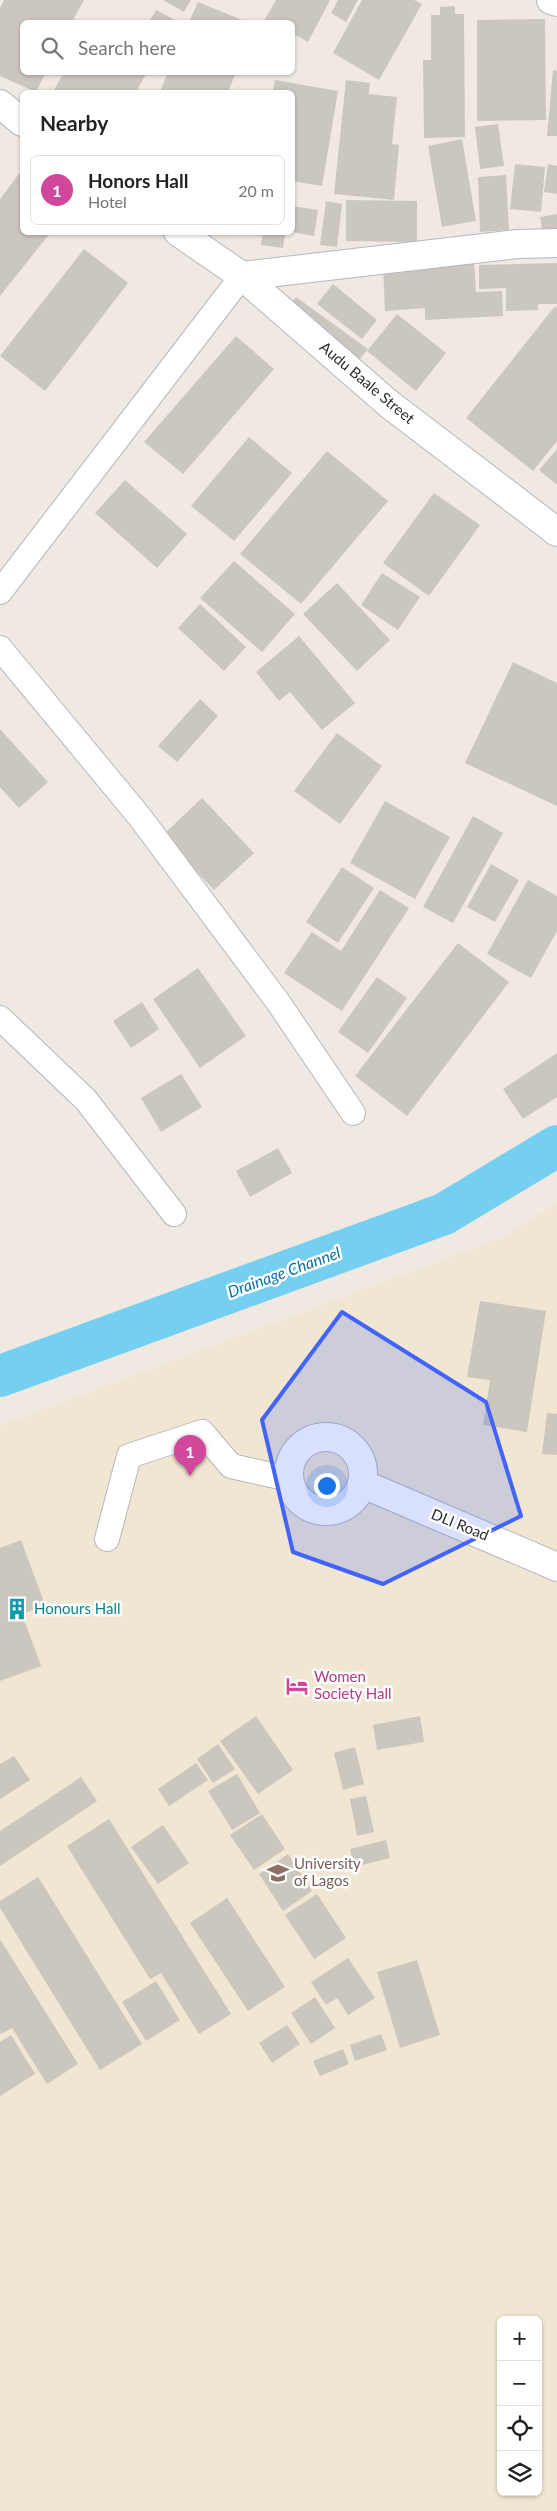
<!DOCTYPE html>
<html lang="en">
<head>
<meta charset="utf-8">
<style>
	:root { --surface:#fff; --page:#f6f6f6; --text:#222; --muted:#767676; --line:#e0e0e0; --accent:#1a73e8 }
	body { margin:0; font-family:Lato,sans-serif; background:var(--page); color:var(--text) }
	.controls { position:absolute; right:15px; bottom:15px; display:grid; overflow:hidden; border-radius:8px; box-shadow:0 1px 4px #0004 }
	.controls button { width:45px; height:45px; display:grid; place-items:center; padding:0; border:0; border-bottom:1px solid var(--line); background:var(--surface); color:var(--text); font:25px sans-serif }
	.you { position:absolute; left:326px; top:1485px; width:18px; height:18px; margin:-12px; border:4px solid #fff; border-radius:50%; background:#1a73e8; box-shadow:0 0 0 8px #1a73e833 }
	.badge { display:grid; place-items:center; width:32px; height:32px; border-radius:50%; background:var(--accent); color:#fff; font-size:16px; font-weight:700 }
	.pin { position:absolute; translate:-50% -41px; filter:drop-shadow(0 1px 2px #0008) }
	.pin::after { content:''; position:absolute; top:26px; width:18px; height:15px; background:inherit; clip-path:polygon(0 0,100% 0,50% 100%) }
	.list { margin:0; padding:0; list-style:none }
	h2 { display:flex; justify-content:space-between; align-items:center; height:65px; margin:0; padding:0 20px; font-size:21px }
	h2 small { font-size:16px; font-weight:400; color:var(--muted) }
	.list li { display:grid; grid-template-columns:32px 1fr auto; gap:15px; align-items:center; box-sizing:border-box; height:70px; margin:0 10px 10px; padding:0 10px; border:1px solid var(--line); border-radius:8px }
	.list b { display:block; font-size:19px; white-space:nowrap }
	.list p { margin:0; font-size:16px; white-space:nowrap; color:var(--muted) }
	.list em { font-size:16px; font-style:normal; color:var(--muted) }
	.icon { flex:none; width:28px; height:28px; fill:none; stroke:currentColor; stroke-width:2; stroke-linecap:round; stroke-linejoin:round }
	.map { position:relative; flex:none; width:557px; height:2511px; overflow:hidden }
	.search { position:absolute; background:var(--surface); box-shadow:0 1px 4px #0004; left:20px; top:20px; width:275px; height:55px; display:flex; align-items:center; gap:12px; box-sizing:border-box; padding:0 18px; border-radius:8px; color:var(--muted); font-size:19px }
	.panel { position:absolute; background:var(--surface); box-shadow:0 1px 4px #0004; left:20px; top:90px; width:275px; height:145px; border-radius:8px }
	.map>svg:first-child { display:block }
</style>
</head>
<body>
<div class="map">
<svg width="557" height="2511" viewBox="0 0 557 2511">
	<rect width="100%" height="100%" fill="#efe9e1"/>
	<path fill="#f0e6d1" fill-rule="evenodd" d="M 557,1203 L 557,2511 L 0,2511 L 0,1426 L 505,1237 ZM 501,2320 L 538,2320 L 538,2492 L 501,2492 Z"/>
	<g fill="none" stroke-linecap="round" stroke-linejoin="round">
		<path stroke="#75cff0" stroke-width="42" d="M 0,1376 L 444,1214 L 557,1146"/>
	</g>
	<g fill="#cbc7bf">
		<path d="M 4,0 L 84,0 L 72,22 L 22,22 L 22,72 L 46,72 L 36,92 L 0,76 L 0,8 Z"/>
		<path d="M 163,0 L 191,0 L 184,12 Z"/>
		<path d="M 276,0 L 330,0 L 308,42 L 292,33 L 292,22 L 272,22 L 265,19 Z"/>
		<path d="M 338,0 L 358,0 L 346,22 L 331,13 Z"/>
		<path d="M 362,0 L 414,0 L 422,4 L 379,80 L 333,53 Z"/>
		<path d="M 198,2 L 247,22 L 189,22 Z"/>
		<path d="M 455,6 L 455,14 L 464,14 L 465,137 L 424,138 L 423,60 L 431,60 L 431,15 L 440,15 L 440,7 Z"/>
		<path d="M 156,10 L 179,22 L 149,22 Z"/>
		<path d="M 545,19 L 546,120 L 477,121 L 477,20 Z"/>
		<path d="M 553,70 L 557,71 L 557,136 L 547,136 Z"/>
		<path d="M 64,72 L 147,72 L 136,92 L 53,92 Z"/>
		<path d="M 168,72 L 236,72 L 228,92 L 160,92 Z"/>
		<path d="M 275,80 L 338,91 L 322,186 L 292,181 L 292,92 L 273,92 Z"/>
		<path d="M 346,80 L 370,83 L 369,94 L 397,97 L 392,144 L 399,145 L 394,200 L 334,194 Z"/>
		<path d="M 498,124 L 504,166 L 480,169 L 475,127 Z"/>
		<path d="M 462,139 L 476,221 L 442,227 L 428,146 Z"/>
		<path d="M 515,164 L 545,167 L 541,212 L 510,209 Z"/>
		<path d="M 548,164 L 557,166 L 557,194 L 544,192 Z"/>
		<path d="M 22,170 L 22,232 L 51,232 L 0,296 L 0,199 Z"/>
		<path d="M 506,175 L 509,230 L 480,232 L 478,177 Z"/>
		<path d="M 346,200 L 417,201 L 417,242 L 346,241 Z"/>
		<path d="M 326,201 L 342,204 L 337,247 L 320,245 Z"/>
		<path d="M 292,206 L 318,210 L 314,236 L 292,232 Z"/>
		<path d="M 557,214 L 557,233 L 543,235 L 540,217 Z"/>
		<path d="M 263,232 L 285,235 L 283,248 L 261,245 Z"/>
		<path d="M 84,249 L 128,283 L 45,391 L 0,356 Z"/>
		<path d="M 474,261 L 476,292 L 502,291 L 503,316 L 425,320 L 425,308 L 385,311 L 383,266 Z"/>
		<path d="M 557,263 L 557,304 L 538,304 L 538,310 L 506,311 L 506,288 L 479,289 L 479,265 Z"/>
		<path d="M 333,284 L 377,320 L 362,339 L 317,304 Z"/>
		<path d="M 296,297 L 368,349 L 356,364 L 285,312 Z"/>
		<path d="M 555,306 L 557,309 L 557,441 L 533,471 L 466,418 Z"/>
		<path d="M 397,314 L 446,353 L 416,391 L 367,351 Z"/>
		<path d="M 236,336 L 274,369 L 183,474 L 144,442 Z"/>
		<path d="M 249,437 L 292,473 L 234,541 L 191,506 Z"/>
		<path d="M 557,449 L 557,485 L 539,470 Z"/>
		<path d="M 327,451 L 388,501 L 301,604 L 240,554 Z"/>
		<path d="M 125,480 L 187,534 L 157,568 L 95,513 Z"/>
		<path d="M 434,493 L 480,525 L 429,596 L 383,563 Z"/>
		<path d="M 234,561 L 295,614 L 262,652 L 200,598 Z"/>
		<path d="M 382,573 L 420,597 L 398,630 L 361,605 Z"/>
		<path d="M 337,583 L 390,640 L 357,671 L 303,614 Z"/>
		<path d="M 200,604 L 246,647 L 224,671 L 178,628 Z"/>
		<path d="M 299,636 L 355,703 L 322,730 L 290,692 L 279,701 L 256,672 Z"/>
		<path d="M 513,662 L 557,683 L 557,806 L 465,763 Z"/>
		<path d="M 200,699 L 218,716 L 177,762 L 158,746 Z"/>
		<path d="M 0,729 L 48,782 L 19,808 L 0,787 Z"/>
		<path d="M 337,733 L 382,766 L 340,824 L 294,791 Z"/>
		<path d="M 202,798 L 254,853 L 214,890 L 163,835 Z"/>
		<path d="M 385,801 L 450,837 L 415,899 L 350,863 Z"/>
		<path d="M 473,816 L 503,833 L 453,923 L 423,907 Z"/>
		<path d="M 491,864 L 519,880 L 495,922 L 467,907 Z"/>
		<path d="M 342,867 L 374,888 L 338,943 L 306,922 Z"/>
		<path d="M 528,880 L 557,896 L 557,931 L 531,978 L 487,954 Z"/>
		<path d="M 380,890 L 409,908 L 342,1011 L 284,973 L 312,932 L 341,951 Z"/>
		<path d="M 458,943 L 509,982 L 407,1116 L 355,1076 Z"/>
		<path d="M 198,968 L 246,1036 L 200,1068 L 153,999 Z"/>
		<path d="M 377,977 L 407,998 L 368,1053 L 338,1032 Z"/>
		<path d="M 142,1002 L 159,1029 L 131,1048 L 113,1021 Z"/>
		<path d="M 557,1053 L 557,1097 L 523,1119 L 503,1089 Z"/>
		<path d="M 181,1074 L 202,1107 L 161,1132 L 141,1098 Z"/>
		<path d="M 278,1148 L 292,1173 L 250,1197 L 236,1171 Z"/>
		<path d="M 480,1301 L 546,1311 L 527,1432 L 483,1425 L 490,1380 L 467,1377 Z"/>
		<path d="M 547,1413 L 557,1414 L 557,1455 L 542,1454 Z"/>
		<path d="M 21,1540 L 45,1605 L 22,1614 L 41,1666 L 0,1681 L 0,1548 Z"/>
		<path d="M 256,1716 L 293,1770 L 258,1794 L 220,1741 Z"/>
		<path d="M 420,1716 L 424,1742 L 377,1750 L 373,1725 Z"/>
		<path d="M 218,1744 L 235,1769 L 213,1783 L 197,1759 Z"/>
		<path d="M 355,1747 L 364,1784 L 343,1790 L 334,1753 Z"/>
		<path d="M 14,1756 L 30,1780 L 0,1799 L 0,1764 Z"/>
		<path d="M 196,1763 L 208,1780 L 169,1806 L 158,1789 Z"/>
		<path d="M 237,1774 L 260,1813 L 232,1830 L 208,1791 Z"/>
		<path d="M 81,1777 L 97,1801 L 0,1866 L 0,1831 Z"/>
		<path d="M 366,1796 L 374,1832 L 357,1836 L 350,1799 Z"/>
		<path d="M 262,1814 L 285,1849 L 254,1870 L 230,1835 Z"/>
		<path d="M 109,1819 L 231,2014 L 199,2034 L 161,1973 L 150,1979 L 67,1846 Z"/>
		<path d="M 163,1825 L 189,1863 L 158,1884 L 131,1847 Z"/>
		<path d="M 386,1840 L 390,1858 L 354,1867 L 350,1849 Z"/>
		<path d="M 288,1854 L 312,1891 L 283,1911 L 259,1874 Z"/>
		<path d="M 38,1877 L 142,2044 L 100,2070 L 0,1908 L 0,1901 Z"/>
		<path d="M 317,1894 L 346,1938 L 314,1959 L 285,1915 Z"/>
		<path d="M 227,1898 L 285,1987 L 248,2011 L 190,1923 Z"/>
		<path d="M 0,1939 L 78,2064 L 47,2084 L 12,2028 L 1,2034 L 0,2032 Z"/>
		<path d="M 348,1958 L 375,1998 L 348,2015 L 337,1998 L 326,2005 L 311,1982 Z"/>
		<path d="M 417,1960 L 440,2035 L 400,2048 L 377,1972 Z"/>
		<path d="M 156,1981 L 180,2020 L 146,2041 L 122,2002 Z"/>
		<path d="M 315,1997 L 335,2028 L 311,2044 L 291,2013 Z"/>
		<path d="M 287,2025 L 300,2044 L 272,2063 L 259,2043 Z"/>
		<path d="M 381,2034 L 387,2050 L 355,2061 L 350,2045 Z"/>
		<path d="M 11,2035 L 35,2074 L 0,2096 L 0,2042 Z"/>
		<path d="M 343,2049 L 349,2064 L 320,2076 L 313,2061 Z"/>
	</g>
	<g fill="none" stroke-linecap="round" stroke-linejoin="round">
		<g stroke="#b4b7c1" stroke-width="26">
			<g id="lane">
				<path d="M 0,592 L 242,276"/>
				<path d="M 0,648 L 139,816 L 278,1002 L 353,1113"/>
				<path d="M 0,1018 L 86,1100 L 174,1214"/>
				<path d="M 107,1539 L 129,1456 L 202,1432 L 231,1466 L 289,1479"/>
			</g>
		</g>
		<g stroke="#b4b7c1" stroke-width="30">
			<g id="street">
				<path d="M 551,0 L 557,2"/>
				<path d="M 0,104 L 22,122"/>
				<path d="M 178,232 L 242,276 L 389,404 L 557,532"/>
				<path d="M 242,276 L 518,244 L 557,243"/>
				<circle cx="326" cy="1474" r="37"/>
				<path d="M 363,1484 L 557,1567"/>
			</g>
		</g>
		<use href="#lane" stroke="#fff" stroke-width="24"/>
		<use href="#street" stroke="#fff" stroke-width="28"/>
	</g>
	<path fill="#4264fb" fill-opacity="0.2" stroke="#4264fb" stroke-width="4" stroke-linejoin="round" d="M 342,1312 L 486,1402 L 521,1516 L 383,1584 L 293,1552 L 262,1420 Z"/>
	<defs>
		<g id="building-bare" transform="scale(1.725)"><path d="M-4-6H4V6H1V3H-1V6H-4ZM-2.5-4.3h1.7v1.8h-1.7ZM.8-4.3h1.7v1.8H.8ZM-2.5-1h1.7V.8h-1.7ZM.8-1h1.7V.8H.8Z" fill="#0f9aa8" stroke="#fff" stroke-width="2.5" paint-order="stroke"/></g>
		<g id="hotel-bare" transform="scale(1.725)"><path d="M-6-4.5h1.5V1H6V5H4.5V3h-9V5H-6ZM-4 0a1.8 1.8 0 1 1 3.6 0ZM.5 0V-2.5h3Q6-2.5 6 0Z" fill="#d1479c" stroke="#fff" stroke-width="2.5" paint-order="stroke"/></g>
		<g id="university-bare" transform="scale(1.725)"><path d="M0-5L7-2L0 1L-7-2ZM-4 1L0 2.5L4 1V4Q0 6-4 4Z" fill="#8d6e63" stroke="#fff" stroke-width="2.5" paint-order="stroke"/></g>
	</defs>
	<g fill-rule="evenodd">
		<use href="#building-bare" x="17" y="1609"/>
		<use href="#hotel-bare" x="297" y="1686"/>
		<use href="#university-bare" x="278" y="1873"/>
	</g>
	<g text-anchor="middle" stroke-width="5" stroke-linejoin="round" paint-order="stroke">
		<g font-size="15" fill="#2e2e2e" stroke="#fff">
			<text transform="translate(367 383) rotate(40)" y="5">Audu Baale Street</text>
			<text transform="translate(460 1525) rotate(22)" y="5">DLI Road</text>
		</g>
		<g font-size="15" fill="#0d838f" stroke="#fff" text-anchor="start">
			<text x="34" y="1614">Honours Hall</text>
		</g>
		<g font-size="15" fill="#b23c85" stroke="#fff" text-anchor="start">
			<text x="314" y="1682">Women<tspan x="314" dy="17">Society Hall</tspan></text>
		</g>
		<g font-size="15" fill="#785e54" stroke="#fff" text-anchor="start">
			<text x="294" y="1869">University<tspan x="294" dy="17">of Lagos</tspan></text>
		</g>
		<g font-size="16" font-style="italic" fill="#0d6fa3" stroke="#fff">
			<text transform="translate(284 1272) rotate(-20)" y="6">Drainage Channel</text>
		</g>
	</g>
</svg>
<div class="controls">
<button>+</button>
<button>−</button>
<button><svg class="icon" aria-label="locate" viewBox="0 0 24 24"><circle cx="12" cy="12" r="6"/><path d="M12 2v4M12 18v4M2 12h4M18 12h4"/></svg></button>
<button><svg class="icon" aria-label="layers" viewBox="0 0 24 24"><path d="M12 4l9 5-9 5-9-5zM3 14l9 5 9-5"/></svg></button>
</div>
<div class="you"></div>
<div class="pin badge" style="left:190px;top:1476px;background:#d1479c">1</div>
<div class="search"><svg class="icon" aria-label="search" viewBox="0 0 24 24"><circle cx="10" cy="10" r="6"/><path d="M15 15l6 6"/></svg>Search here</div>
<section class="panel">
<h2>Nearby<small></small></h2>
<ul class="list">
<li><span class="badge" style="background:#d1479c">1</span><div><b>Honors Hall</b><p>Hotel</p></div><em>20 m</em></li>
</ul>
</section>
</div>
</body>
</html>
